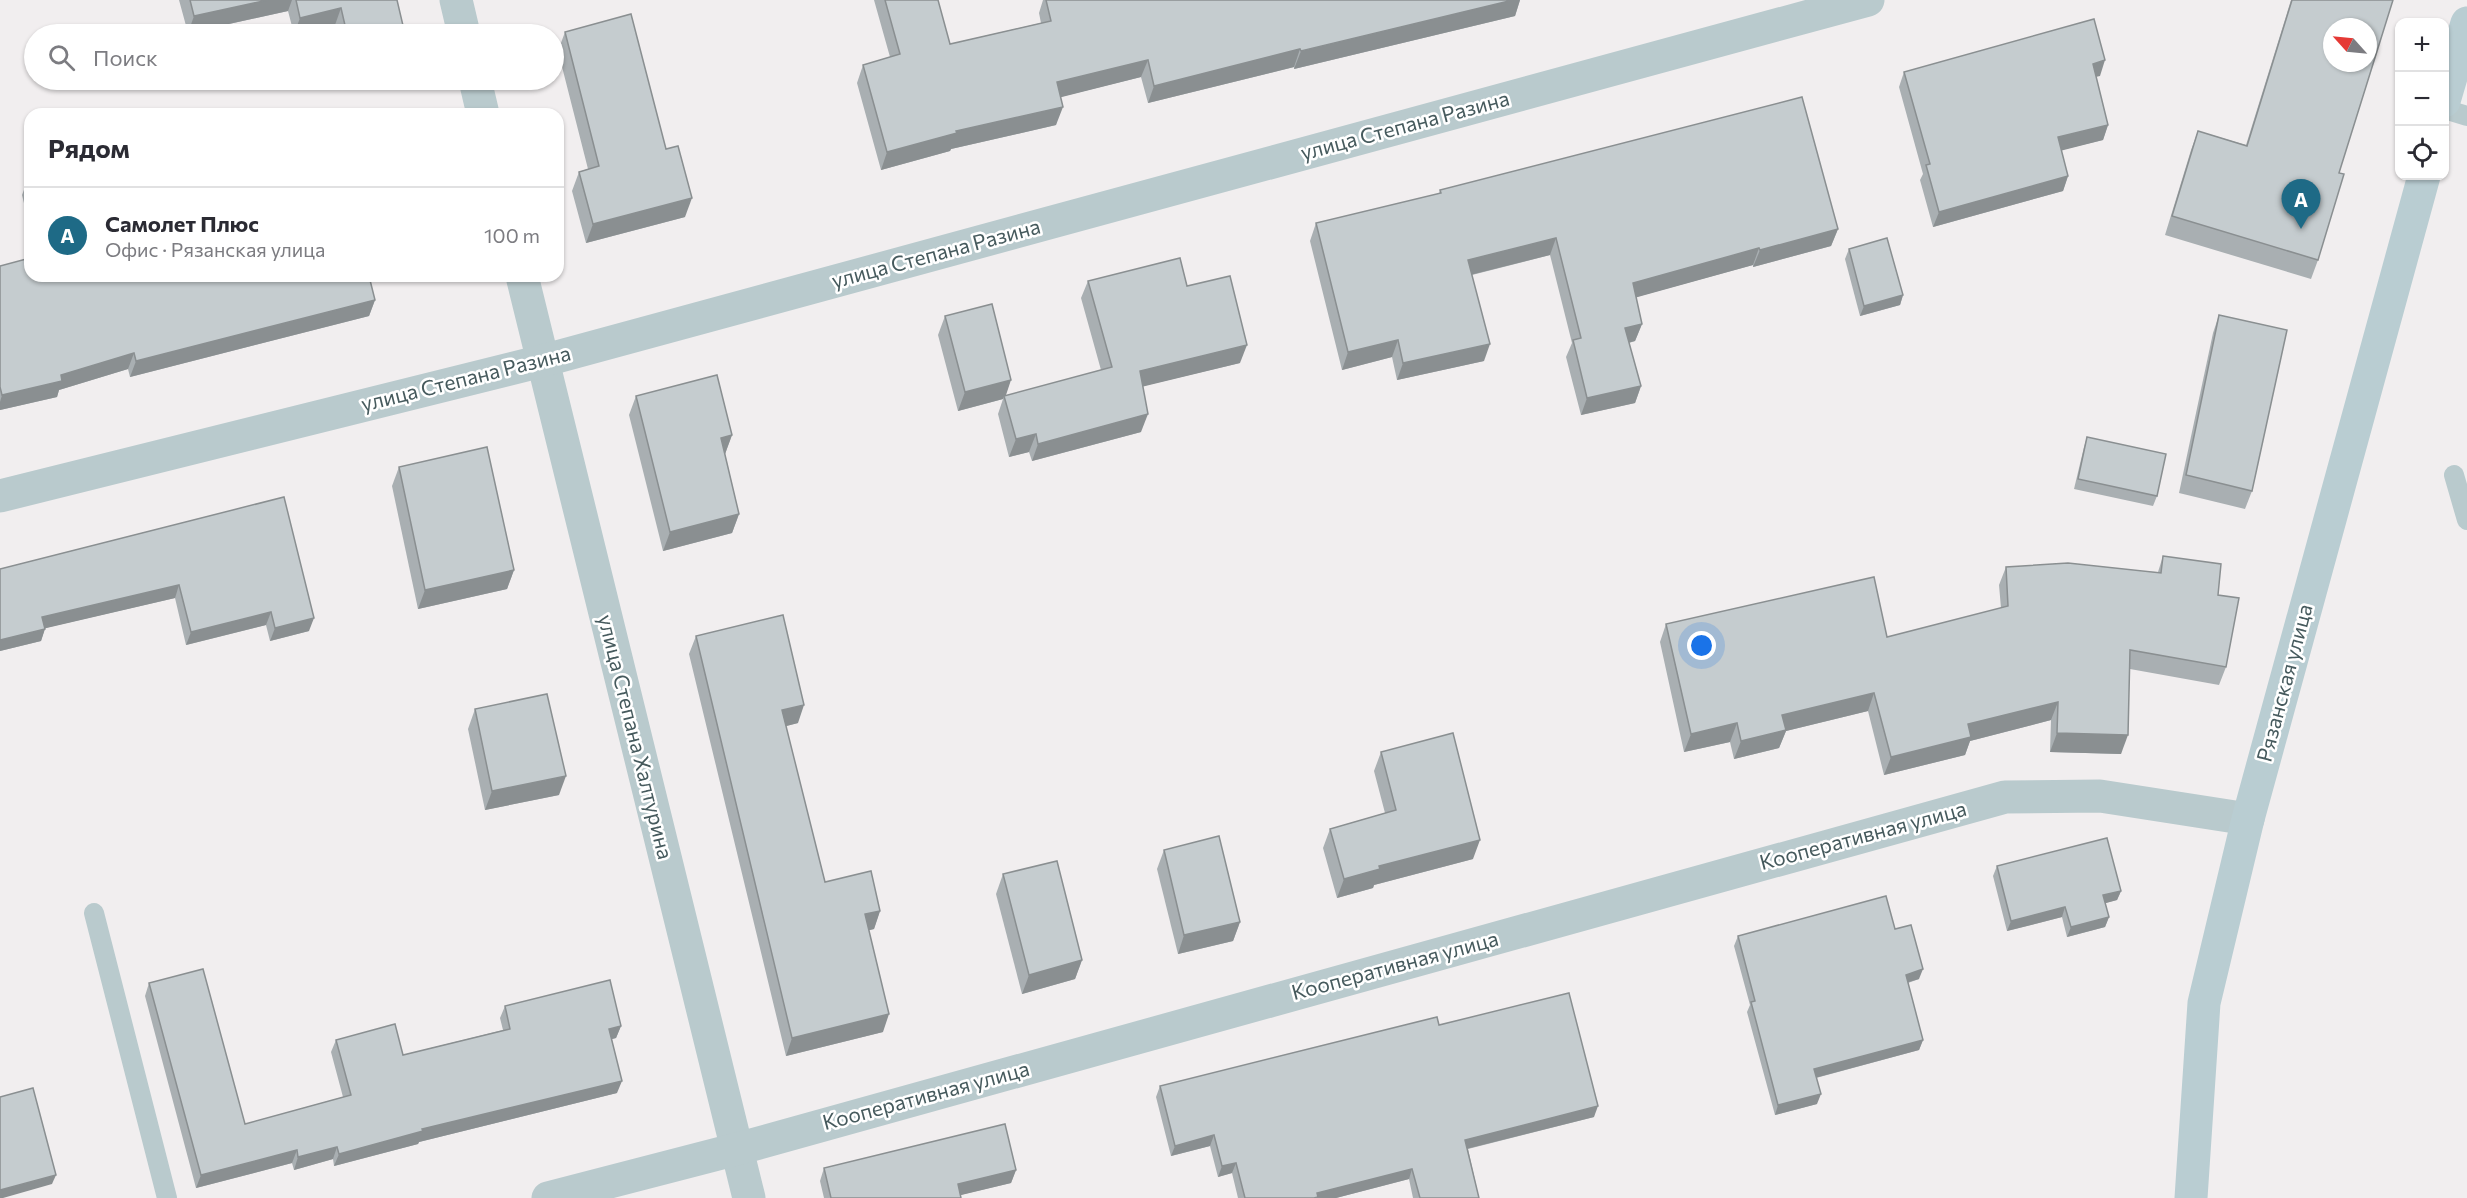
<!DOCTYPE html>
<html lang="ru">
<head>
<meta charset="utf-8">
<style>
	:root { --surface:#fff; --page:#f7f7f7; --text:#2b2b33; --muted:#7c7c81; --line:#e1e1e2; --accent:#1e6a86 }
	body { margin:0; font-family:Commissioner,sans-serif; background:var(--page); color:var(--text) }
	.controls { position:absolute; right:18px; top:18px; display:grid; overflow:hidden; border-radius:12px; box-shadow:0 2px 4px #0004 }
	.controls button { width:54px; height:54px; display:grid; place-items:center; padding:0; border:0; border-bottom:2px solid var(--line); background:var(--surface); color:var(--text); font:30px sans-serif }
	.compass { position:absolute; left:2323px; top:18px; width:54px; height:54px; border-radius:50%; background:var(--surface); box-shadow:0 2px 4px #0004; rotate:297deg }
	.you { position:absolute; left:1702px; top:646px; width:21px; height:21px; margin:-15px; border:4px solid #fff; border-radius:50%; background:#1a73e8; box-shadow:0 0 0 9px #1a73e833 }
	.badge { display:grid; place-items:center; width:39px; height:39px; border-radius:50%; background:var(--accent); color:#fff; font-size:20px; font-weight:700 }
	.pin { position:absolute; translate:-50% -50px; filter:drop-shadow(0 2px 3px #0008) }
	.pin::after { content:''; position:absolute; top:32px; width:21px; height:18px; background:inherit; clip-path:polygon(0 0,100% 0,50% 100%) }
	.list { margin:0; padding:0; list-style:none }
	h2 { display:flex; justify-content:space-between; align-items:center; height:78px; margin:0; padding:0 24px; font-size:26px }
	h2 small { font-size:20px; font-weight:400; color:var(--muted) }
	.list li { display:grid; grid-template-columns:39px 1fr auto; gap:18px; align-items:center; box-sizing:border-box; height:96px; padding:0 24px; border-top:2px solid var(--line) }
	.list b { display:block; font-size:22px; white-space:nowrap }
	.list p { margin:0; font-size:20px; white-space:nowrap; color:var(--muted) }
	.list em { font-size:20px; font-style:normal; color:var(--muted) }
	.icon { flex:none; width:33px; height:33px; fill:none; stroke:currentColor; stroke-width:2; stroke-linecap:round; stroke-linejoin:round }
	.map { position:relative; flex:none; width:2467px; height:1198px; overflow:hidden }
	.search { position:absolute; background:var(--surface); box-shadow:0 2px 4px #0004; left:24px; top:24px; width:540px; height:66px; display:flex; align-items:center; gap:15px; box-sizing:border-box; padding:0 21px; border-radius:33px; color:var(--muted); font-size:22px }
	.panel { position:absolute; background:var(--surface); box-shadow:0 2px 4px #0004; left:24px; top:108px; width:540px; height:174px; border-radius:18px }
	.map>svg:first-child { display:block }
</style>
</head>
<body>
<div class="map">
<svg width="2467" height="1198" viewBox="0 0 2467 1198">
	<rect width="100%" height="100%" fill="#f1eeef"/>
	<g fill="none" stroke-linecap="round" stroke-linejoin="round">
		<g stroke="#b9cacd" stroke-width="20">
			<path d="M 2444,109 L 2467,116"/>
			<path d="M 2454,475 L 2467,520"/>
			<path d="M 94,913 L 167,1198"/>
		</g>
		<g stroke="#b9cacd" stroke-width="33">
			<path d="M 456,0 L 464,34"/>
			<path d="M 475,80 L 483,114"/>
			<path d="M 522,276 L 749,1198"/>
			<path d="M 0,496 L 542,361 L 1868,0"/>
			<path d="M 548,1198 L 737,1149 L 2005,797 L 2100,796 L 2248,819"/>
		</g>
		<g stroke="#b9cdd2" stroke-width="33">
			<path d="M 2444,101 L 2467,23"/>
			<path d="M 2191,1198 L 2204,1003 L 2248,819 L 2424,176"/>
		</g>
	</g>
	<g fill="#a9afb2">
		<path d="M 179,0 L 397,0 L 405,34 L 337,34 L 335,25 L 298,34 L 294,34 L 288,11 L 188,33 Z"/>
		<path d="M 874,0 L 938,0 L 950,44 L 1041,23 L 1039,13 L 1043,0 L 1520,0 L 1515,16 L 1294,69 L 1294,67 L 1148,103 L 1141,77 L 1060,97 L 1056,125 L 951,149 L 950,151 L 881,170 L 857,83 L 863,65 L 890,57 Z"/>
		<path d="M 2291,0 L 2393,0 L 2339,173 L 2318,260 L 2311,279 L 2165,235 L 2191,150 L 2198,131 L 2246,145 Z"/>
		<path d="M 565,32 L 666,149 L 685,217 L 586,243 L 572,191 L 579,172 L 588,169 L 558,51 Z"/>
		<path d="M 1904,72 L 2100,76 L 2096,76 L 2108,125 L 2103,140 L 2061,150 L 2068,176 L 2063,191 L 1933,227 L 1920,180 L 1923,174 L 1899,87 Z"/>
		<path d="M 346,80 L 392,80 L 348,90 Z"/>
		<path d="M 30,178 L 30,228 L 22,195 L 28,179 Z"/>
		<path d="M 1440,190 L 1838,229 L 1831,246 L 1753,267 L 1753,265 L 1636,297 L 1642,324 L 1635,341 L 1629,343 L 1641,386 L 1635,403 L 1581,415 L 1566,357 L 1572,343 L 1550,255 L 1472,275 L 1484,361 L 1397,380 L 1392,357 L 1342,370 L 1310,241 L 1316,223 L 1439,194 Z"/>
		<path d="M 1849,249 L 1903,295 L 1900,305 L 1860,316 L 1845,259 Z"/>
		<path d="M 0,266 L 375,300 L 369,316 L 130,377 L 128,369 L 59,390 L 57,397 L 0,410 Z"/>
		<path d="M 1088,281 L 1187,286 L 1240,363 L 1143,386 L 1141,432 L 1032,461 L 1029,452 L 1009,457 L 998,414 L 1003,399 L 958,411 L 938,335 L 945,316 L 1005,396 L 1101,370 L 1081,298 Z"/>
		<path d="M 2219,315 L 2252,491 L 2245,509 L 2179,493 L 2213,333 Z"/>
		<path d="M 636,396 L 732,435 L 725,454 L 739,514 L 732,533 L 663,551 L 629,415 Z"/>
		<path d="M 2087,437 L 2157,496 L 2153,506 L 2074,489 L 2084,447 Z"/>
		<path d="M 399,467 L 514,570 L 507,589 L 418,609 L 392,486 Z"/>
		<path d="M 284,497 L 309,631 L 270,641 L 266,625 L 186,645 L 175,598 L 45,628 L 41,641 L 0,651 L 0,569 Z"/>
		<path d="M 2163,556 L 2218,595 L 2226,667 L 2219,685 L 2130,669 L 2121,754 L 2050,752 L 2051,720 L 1970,741 L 1965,755 L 1884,775 L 1868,711 L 1786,731 L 1779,748 L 1734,759 L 1730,742 L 1684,752 L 1660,642 L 1666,624 L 1887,637 L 2001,608 L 1999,585 L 2006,567 L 2158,572 Z"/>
		<path d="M 696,636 L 798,723 L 786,726 L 825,882 L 880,911 L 874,929 L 869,930 L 883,1032 L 786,1056 L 689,654 Z"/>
		<path d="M 475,709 L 559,795 L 485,810 L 468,729 Z"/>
		<path d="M 1381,752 L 1473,859 L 1374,885 L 1373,888 L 1337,898 L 1323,848 L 1330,829 L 1385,813 L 1374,771 Z"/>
		<path d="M 1164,850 L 1240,922 L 1233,941 L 1178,954 L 1157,869 Z"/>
		<path d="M 1997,866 L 2121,891 L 2117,900 L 2105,903 L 2109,917 L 2105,927 L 2067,937 L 2062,917 L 2007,931 L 1993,876 Z"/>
		<path d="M 1003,874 L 1082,960 L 1075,979 L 1022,994 L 996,894 Z"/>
		<path d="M 1895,929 L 1919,979 L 1908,983 L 1923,1040 L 1919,1050 L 1816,1078 L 1817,1104 L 1775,1115 L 1747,1012 L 1750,1005 L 1734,946 L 1738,936 Z"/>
		<path d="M 149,983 L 245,1124 L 343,1097 L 331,1052 L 336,1040 L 403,1055 L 503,1030 L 500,1018 L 505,1006 L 621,1026 L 616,1038 L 612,1039 L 617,1093 L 419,1142 L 418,1144 L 334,1166 L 333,1159 L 294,1170 L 292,1163 L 196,1188 L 145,996 Z"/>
		<path d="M 1439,1025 L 1594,1117 L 1468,1149 L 1479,1198 L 1413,1198 L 1409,1179 L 1336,1198 L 1238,1198 L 1232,1173 L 1218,1177 L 1210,1146 L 1171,1156 L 1156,1097 L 1160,1086 Z"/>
		<path d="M 824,1168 L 1016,1170 L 1011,1183 L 960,1195 L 961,1198 L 824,1198 L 820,1181 Z"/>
	</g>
	<g fill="#8a8f91">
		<path d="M 268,0 L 292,0 L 288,11 L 188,33 L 194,16 Z"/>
		<path d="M 1513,0 L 1520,0 L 1515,16 L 1294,69 L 1301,51 Z"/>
		<path d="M 341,8 L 335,25 L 298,34 L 294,34 L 300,18 Z"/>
		<path d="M 1300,49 L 1294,67 L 1148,103 L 1154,86 Z"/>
		<path d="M 1148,60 L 1141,77 L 1050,100 L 1057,82 Z"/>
		<path d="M 2105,60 L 2100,76 L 2087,79 L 2093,64 Z"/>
		<path d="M 352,80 L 392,80 L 348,90 Z"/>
		<path d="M 1063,107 L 1056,125 L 951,149 L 950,151 L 881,170 L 887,152 L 956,131 Z"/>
		<path d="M 2108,125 L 2103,140 L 2052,153 L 2058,137 Z"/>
		<path d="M 2068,176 L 2063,191 L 1933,227 L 1939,212 Z"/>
		<path d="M 692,198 L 685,217 L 586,243 L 593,224 Z"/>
		<path d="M 1838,229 L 1831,246 L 1753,267 L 1760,250 Z"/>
		<path d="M 1556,238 L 1550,255 L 1462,277 L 1468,260 Z"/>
		<path d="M 1759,248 L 1753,265 L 1627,300 L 1633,283 Z"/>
		<path d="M 1903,295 L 1900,305 L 1860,316 L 1864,306 Z"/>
		<path d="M 375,300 L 369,316 L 130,377 L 136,361 Z"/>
		<path d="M 1642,324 L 1635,341 L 1619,345 L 1625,328 Z"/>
		<path d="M 1398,340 L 1392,357 L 1342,370 L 1348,352 Z"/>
		<path d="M 1490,344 L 1484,361 L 1397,380 L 1403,363 Z"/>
		<path d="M 1247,345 L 1240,363 L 1133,389 L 1140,371 Z"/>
		<path d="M 134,353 L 128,369 L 59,390 L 57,397 L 0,410 L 0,402 L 2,395 L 61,375 Z"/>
		<path d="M 1011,380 L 1005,398 L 1004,396 L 1003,399 L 958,411 L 965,392 Z"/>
		<path d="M 1641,386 L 1635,403 L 1581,415 L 1587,398 Z"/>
		<path d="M 1148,414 L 1141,432 L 1032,461 L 1038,444 Z"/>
		<path d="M 1036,434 L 1029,452 L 1009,457 L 1016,439 Z"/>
		<path d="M 732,435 L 725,454 L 721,438 Z"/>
		<path d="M 739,514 L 732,533 L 663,551 L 670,532 Z"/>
		<path d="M 514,570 L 507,589 L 418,609 L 425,590 Z"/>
		<path d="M 179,585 L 175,598 L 38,630 L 42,617 Z"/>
		<path d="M 271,612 L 266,625 L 186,645 L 191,632 Z"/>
		<path d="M 314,618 L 309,631 L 270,641 L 275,628 Z"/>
		<path d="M 45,629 L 41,641 L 0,651 L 0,640 Z"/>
		<path d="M 1874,693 L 1868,711 L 1786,731 L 1779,748 L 1734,759 L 1741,741 L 1782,715 Z"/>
		<path d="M 2058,702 L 2051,720 L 1970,741 L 1965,755 L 1884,775 L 1891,757 L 1968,724 Z"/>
		<path d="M 804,705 L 798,723 L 775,729 L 782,710 Z"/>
		<path d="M 1737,723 L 1730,742 L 1684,752 L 1691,734 Z"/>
		<path d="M 2057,733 L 2128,735 L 2121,754 L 2050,752 Z"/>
		<path d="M 566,776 L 559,795 L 485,810 L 492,791 Z"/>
		<path d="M 1480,840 L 1473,859 L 1374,885 L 1373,888 L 1337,898 L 1344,879 L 1379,866 Z"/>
		<path d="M 2121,891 L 2117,900 L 2099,905 L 2103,895 Z"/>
		<path d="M 2065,907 L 2062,917 L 2007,931 L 2011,921 Z"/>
		<path d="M 880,911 L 874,929 L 858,933 L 865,914 Z"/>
		<path d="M 2109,917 L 2105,927 L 2067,937 L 2071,927 Z"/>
		<path d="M 1240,922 L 1233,941 L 1178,954 L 1184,935 Z"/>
		<path d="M 1082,960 L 1075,979 L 1022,994 L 1029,975 Z"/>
		<path d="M 1923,969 L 1919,979 L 1902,984 L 1906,975 Z"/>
		<path d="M 889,1014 L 883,1032 L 786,1056 L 792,1038 Z"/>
		<path d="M 621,1026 L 616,1038 L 604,1041 L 609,1029 Z"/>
		<path d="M 1923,1040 L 1919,1050 L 1811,1079 L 1814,1069 Z"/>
		<path d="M 622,1081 L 617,1093 L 419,1142 L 418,1144 L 334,1166 L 339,1154 L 422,1129 Z"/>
		<path d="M 1821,1094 L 1817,1104 L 1775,1115 L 1778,1105 Z"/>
		<path d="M 1598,1106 L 1594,1117 L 1462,1150 L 1465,1140 Z"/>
		<path d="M 1214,1135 L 1210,1146 L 1171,1156 L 1175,1146 Z"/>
		<path d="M 337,1147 L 333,1159 L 294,1170 L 298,1157 Z"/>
		<path d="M 297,1150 L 292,1163 L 196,1188 L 201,1175 Z"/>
		<path d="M 1236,1163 L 1232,1173 L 1218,1177 L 1222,1166 Z"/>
		<path d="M 1412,1169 L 1409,1179 L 1336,1198 L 1314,1198 L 1317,1193 Z"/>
		<path d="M 1016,1170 L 1011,1183 L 953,1197 L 958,1184 Z"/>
		<path d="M 56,1175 L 52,1184 L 3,1198 L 0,1198 L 0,1190 Z"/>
	</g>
	<g fill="#c5cccf" stroke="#8a8f91" stroke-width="1.5" fill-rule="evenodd">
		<path d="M 190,0 L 268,0 L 194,16 Z"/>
		<path d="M 296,0 L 397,0 L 405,34 L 347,34 L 341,8 L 300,18 Z"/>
		<path d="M 885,0 L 938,0 L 950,44 L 1051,21 L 1046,0 L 1513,0 L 1301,51 L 1300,49 L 1154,86 L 1148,60 L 1057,82 L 1063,107 L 956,131 L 957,133 L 887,152 L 863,65 L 900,54 Z"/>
		<path d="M 2292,0 L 2393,0 L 2339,173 L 2344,174 L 2318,260 L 2172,216 L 2198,131 L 2247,146 ZM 2332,27 L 2368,27 L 2368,63 L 2332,63 Z"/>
		<path d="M 631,14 L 666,149 L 678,146 L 692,198 L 593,224 L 579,172 L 599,166 L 565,32 Z"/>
		<path d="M 2094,19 L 2105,60 L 2093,64 L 2108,125 L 2058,137 L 2068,176 L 1939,212 L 1926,165 L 1930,164 L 1904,72 Z"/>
		<path d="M 1802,97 L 1838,229 L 1760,250 L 1759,248 L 1633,283 L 1642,324 L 1625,328 L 1641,386 L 1587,398 L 1573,340 L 1581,338 L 1556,238 L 1468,260 L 1490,344 L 1403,363 L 1398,340 L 1348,352 L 1316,223 L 1441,193 L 1440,190 Z"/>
		<path d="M 1887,238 L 1903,295 L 1864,306 L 1849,249 Z"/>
		<path d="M 30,258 L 30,276 L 369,276 L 375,300 L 136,361 L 134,353 L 61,375 L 62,381 L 2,395 L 0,387 L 0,266 Z"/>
		<path d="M 1180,258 L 1187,286 L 1230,276 L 1247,345 L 1140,371 L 1148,414 L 1038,444 L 1036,434 L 1016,439 L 1004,396 L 1112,367 L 1088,281 Z"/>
		<path d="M 992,304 L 1011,380 L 965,392 L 945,316 Z"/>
		<path d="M 2219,315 L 2287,330 L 2252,491 L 2186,475 Z"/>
		<path d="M 717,375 L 732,435 L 721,438 L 739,514 L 670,532 L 636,396 Z"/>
		<path d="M 2087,437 L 2166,454 L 2157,496 L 2078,479 Z"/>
		<path d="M 487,447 L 514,570 L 425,590 L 399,467 Z"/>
		<path d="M 284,497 L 314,618 L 275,628 L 271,612 L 191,632 L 179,585 L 42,617 L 45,629 L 0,640 L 0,569 Z"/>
		<path d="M 2163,556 L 2221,564 L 2218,595 L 2239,598 L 2226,667 L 2130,650 L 2128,735 L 2057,733 L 2058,702 L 1968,724 L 1971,737 L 1891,757 L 1874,693 L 1782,715 L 1786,730 L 1741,741 L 1737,723 L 1691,734 L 1666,624 L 1874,577 L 1887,637 L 2008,606 L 2006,567 L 2068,563 L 2161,573 Z"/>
		<path d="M 783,615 L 804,705 L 782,710 L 825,882 L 871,871 L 880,911 L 865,914 L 889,1014 L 792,1038 L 696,636 Z"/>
		<path d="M 547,694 L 566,776 L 492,791 L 475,709 Z"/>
		<path d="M 1453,733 L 1480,840 L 1379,866 L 1380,869 L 1344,879 L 1330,829 L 1396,810 L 1381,752 Z"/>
		<path d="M 1219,836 L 1240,922 L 1184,935 L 1164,850 Z"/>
		<path d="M 2107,838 L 2121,891 L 2103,895 L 2109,917 L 2071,927 L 2065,907 L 2011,921 L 1997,866 Z"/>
		<path d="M 1057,861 L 1082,960 L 1029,975 L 1003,874 Z"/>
		<path d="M 1886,896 L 1895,929 L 1911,925 L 1923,969 L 1906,975 L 1923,1040 L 1814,1069 L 1821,1094 L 1778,1105 L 1751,1002 L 1755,1001 L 1738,936 Z"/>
		<path d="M 203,969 L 245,1124 L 351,1095 L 336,1040 L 395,1024 L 403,1055 L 510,1029 L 505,1006 L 610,980 L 621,1026 L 609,1029 L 622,1081 L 422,1129 L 423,1131 L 339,1154 L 337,1147 L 298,1157 L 297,1150 L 201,1175 L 149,983 Z"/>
		<path d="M 1569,993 L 1598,1106 L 1465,1140 L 1479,1198 L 1420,1198 L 1412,1169 L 1317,1193 L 1318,1197 L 1314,1198 L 1245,1198 L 1236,1163 L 1222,1166 L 1214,1135 L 1175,1146 L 1160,1086 L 1437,1017 L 1439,1025 Z"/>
		<path d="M 33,1088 L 56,1175 L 0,1190 L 0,1097 Z"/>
		<path d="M 1005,1124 L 1016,1170 L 958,1184 L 961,1198 L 831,1198 L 824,1168 Z"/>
	</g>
	<g text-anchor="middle" stroke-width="5" stroke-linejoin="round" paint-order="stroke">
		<g font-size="21" fill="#465a5d" stroke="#fff">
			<text transform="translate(1405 126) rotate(-15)" y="7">улица Степана Разина</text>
			<text transform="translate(936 254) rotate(-15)" y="7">улица Степана Разина</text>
			<text transform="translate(466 379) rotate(-14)" y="7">улица Степана Разина</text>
			<text transform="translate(2285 683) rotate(-75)" y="7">Рязанская улица</text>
			<text transform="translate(635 737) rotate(76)" y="7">улица Степана Халтурина</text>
			<text transform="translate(1863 836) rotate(-15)" y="7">Кооперативная улица</text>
			<text transform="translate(1395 966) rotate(-15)" y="7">Кооперативная улица</text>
			<text transform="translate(926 1096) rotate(-15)" y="7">Кооперативная улица</text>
		</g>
	</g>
</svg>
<div class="controls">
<button>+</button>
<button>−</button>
<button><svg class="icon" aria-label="locate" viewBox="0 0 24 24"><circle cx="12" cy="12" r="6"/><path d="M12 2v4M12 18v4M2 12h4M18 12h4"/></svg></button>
</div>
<svg class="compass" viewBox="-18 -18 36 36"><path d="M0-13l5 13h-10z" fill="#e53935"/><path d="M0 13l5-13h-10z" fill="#7c7c81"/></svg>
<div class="you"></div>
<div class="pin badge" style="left:2301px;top:229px">A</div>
<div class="search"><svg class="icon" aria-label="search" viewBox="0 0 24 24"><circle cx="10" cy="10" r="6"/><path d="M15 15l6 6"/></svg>Поиск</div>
<section class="panel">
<h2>Рядом<small></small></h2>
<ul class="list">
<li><span class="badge">A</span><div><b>Самолет Плюс</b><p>Офис · Рязанская улица</p></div><em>100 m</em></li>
</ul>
</section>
</div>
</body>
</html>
